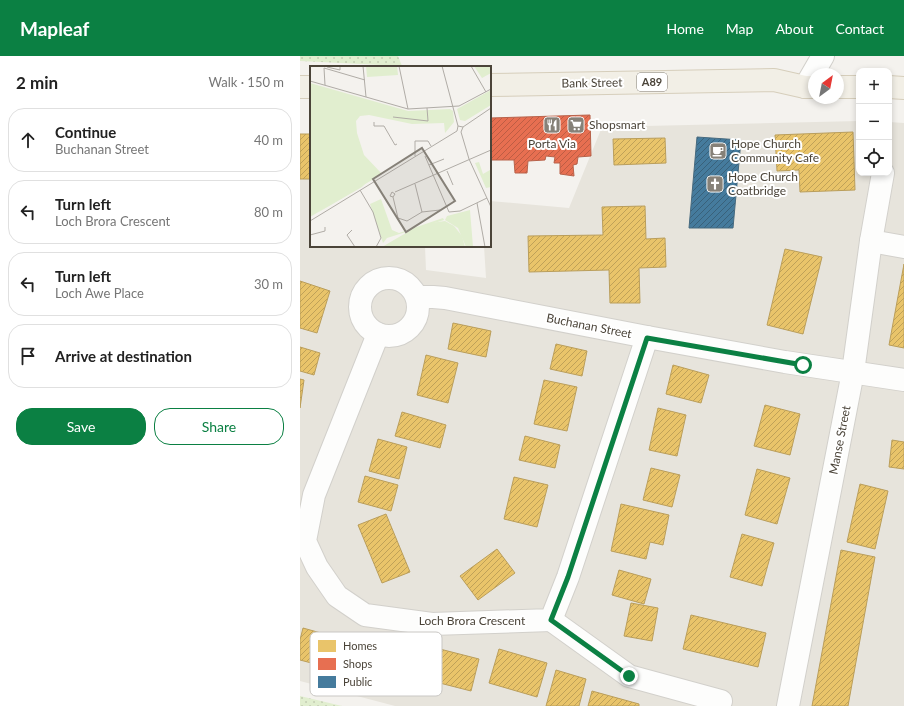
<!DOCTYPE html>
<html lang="en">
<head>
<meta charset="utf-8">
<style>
	:root { --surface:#fff; --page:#f2f2f2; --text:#222; --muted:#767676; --line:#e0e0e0; --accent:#0b8043 }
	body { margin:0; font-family:Lato,sans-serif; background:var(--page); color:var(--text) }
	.controls { position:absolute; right:12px; top:12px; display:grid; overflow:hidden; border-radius:8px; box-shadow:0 2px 6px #0003 }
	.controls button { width:36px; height:36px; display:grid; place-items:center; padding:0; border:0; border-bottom:1px solid var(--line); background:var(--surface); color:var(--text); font:20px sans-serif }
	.compass { position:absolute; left:508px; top:12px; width:36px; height:36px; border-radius:50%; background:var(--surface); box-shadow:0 2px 6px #0003; rotate:32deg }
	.stop { position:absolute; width:12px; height:12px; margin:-9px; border:3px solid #0b8043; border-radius:50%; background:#fff }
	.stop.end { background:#0b8043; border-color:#fff; box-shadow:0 1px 4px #0008 }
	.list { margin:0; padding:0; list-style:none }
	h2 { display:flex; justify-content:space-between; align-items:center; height:52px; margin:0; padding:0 16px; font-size:17px }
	h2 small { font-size:13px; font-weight:400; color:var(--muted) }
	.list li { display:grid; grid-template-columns:26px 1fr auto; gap:12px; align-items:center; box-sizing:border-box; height:64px; margin:0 8px 8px; padding:0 8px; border:1px solid var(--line); border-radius:16px }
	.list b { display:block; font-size:15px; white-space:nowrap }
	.list p { margin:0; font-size:13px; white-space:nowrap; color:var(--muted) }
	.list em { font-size:13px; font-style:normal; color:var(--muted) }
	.actions { display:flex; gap:8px; padding:12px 16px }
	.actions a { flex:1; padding:9px 0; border:1px solid var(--accent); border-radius:16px; text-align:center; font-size:14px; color:var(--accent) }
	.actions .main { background:var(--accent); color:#fff }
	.icon { flex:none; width:22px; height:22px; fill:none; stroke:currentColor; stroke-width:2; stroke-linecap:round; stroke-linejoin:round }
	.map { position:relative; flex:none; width:604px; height:650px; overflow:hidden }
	header { display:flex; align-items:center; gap:24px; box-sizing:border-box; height:56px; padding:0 20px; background:var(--accent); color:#fff }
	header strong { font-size:19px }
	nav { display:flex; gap:22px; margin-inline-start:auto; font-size:14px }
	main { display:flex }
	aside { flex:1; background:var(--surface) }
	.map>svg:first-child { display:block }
</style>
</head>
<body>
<header>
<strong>Mapleaf</strong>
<nav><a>Home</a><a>Map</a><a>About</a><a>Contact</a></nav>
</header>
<main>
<aside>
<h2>2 min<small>Walk · 150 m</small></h2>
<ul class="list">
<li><svg class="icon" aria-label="ahead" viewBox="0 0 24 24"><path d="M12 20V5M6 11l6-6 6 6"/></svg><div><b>Continue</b><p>Buchanan Street</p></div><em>40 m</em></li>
<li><svg class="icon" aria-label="left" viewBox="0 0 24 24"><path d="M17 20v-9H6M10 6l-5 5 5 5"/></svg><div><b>Turn left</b><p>Loch Brora Crescent</p></div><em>80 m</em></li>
<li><svg class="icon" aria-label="left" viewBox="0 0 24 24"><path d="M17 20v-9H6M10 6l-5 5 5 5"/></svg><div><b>Turn left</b><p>Loch Awe Place</p></div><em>30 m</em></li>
<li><svg class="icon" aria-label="arrive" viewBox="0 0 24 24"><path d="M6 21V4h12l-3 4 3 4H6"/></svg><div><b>Arrive at destination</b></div></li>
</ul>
<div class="actions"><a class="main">Save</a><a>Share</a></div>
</aside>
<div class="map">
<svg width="604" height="650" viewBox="0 0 604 650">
	<defs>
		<pattern id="grass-dots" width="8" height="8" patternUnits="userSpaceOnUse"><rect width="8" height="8" fill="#e1eecf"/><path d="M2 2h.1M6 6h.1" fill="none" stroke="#c3cdb2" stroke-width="1.8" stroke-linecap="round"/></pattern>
		<pattern id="homes-hatch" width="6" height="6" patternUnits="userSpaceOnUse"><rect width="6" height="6" fill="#e9c46a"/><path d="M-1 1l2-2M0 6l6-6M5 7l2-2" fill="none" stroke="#bfa158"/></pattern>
		<pattern id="shops-hatch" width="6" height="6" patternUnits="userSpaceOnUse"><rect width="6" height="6" fill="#e76f51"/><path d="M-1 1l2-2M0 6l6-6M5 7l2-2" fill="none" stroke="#bd5d44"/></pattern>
		<pattern id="public-hatch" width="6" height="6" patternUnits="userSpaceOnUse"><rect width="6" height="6" fill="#457b9d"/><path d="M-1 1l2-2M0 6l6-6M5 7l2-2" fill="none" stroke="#39617a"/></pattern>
	</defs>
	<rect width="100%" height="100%" fill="#f4f2ee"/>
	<path fill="#e7e4dc" d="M 559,65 L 559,117 L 589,117 L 589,66 L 604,67 L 604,650 L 95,650 L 0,625 L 0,83 L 11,83 L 11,190 L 125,190 L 126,214 L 186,222 L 184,190 L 190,190 L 190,145 L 269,152 L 302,71 Z"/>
	<g fill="url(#grass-dots)">
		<path d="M 0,0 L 98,0 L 102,10 L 0,5 Z"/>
		<path d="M 0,640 L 42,650 L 0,650 Z"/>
	</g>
	<g fill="url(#homes-hatch)" stroke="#ba9e5b">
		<path d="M 553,76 L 555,134 L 500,136 L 499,114 L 477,115 L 475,79 Z"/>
		<rect x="0" y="78" width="11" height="45"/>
		<path d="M 365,82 L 366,107 L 314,109 L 313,83 Z"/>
		<path d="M 345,150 L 346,183 L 365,182 L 366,211 L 339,212 L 340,247 L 310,247 L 309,214 L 229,216 L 228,180 L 303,179 L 302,151 Z"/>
		<path d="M 485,193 L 522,201 L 503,278 L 467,269 Z"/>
		<path d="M 604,208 L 604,292 L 589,289 Z"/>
		<path d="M 0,225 L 30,235 L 17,277 L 0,272 Z"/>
		<path d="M 153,267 L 191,275 L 186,301 L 148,293 Z"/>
		<path d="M 256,288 L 287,295 L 282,320 L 250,313 Z"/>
		<path d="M 0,291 L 20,297 L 14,319 L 0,315 Z"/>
		<path d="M 126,299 L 158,307 L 148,347 L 117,339 Z"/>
		<path d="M 373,309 L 409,319 L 401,347 L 366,338 Z"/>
		<path d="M 0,323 L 4,324 L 0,352 Z"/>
		<path d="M 244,324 L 277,331 L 267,375 L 234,368 Z"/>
		<path d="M 465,349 L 500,358 L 490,399 L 454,390 Z"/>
		<path d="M 358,352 L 386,359 L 377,400 L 349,394 Z"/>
		<path d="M 102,356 L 146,369 L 140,392 L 95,380 Z"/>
		<path d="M 225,380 L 260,389 L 255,412 L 219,404 Z"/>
		<path d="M 78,383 L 107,391 L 99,423 L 69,415 Z"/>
		<path d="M 592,384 L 604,386 L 604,413 L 589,411 Z"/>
		<path d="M 351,412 L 380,419 L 372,451 L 343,444 Z"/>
		<path d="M 457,413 L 490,422 L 477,468 L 445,459 Z"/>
		<path d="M 65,420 L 98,429 L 91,455 L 58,446 Z"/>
		<path d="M 214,421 L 248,429 L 237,471 L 204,463 Z"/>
		<path d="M 560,428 L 588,435 L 575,493 L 547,486 Z"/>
		<path d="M 321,448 L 369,459 L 363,489 L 350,486 L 346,503 L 311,495 Z"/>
		<path d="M 86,458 L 110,516 L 82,527 L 58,469 Z"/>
		<path d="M 442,478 L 474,487 L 462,530 L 430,521 Z"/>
		<path d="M 197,493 L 215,517 L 178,544 L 160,520 Z"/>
		<path d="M 541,494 L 575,501 L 548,650 L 512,650 Z"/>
		<path d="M 319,514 L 351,523 L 344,548 L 312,539 Z"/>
		<path d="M 331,547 L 358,552 L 352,585 L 324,580 Z"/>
		<path d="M 391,559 L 466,577 L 458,611 L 383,593 Z"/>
		<path d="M 3,572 L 46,584 L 38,614 L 0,604 L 0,584 Z"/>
		<path d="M 132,591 L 179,603 L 171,635 L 124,623 Z"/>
		<path d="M 199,593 L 247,607 L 237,641 L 189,627 Z"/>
		<path d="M 256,614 L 286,623 L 279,650 L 246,650 Z"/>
		<path d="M 292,635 L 339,648 L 339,650 L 288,650 Z"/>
	</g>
	<path fill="url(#shops-hatch)" stroke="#b8624a" d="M 290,59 L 291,100 L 278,101 L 277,108 L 273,109 L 274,120 L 260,118 L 260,107 L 254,107 L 255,101 L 246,100 L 245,104 L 228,105 L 227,117 L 215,117 L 214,104 L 190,104 L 190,62 Z"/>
	<path fill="url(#public-hatch)" stroke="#476a7f" d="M 397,81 L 441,84 L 433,172 L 389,172 Z"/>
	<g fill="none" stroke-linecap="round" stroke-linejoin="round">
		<g stroke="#d2d0cb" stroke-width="24">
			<g id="minor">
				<path d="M 505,31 L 523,0"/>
				<path d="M 571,185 L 604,191"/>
				<circle cx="89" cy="251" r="29"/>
				<path d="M 117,241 L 133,241 L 145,242 L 347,281 L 485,306 L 604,324"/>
				<path d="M 78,278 L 14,439 L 5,485 L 17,511 L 37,540 L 65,559 L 132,568 L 251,564 L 268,521 L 347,281"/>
				<path d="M 251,564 L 329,620 L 421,645"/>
				<path d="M 488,650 L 553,316 L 571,185 L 583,117"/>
			</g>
		</g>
		<g stroke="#d6cebb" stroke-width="24">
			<g id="major">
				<path d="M 190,29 L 474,24 L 505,31 L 514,31"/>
				<path d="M 0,31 L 11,31"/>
				<path d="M 538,31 L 559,31"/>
				<path d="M 589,31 L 604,32"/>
			</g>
		</g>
		<use href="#minor" stroke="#fdfdfc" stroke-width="22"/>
		<use href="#major" stroke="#f2efe6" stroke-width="22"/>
	</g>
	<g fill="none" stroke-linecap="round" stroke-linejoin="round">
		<path stroke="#0b8043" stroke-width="5" d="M 329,620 L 251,564 L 268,521 L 347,282 L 503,309"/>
	</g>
	<defs>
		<g id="restaurant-square" transform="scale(0.9)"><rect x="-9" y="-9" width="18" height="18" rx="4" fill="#868178" stroke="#fff"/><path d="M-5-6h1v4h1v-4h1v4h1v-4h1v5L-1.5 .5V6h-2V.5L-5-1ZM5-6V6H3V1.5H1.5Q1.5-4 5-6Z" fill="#fff"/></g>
		<g id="supermarket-square" transform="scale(0.9)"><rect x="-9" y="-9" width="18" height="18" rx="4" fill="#868178" stroke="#fff"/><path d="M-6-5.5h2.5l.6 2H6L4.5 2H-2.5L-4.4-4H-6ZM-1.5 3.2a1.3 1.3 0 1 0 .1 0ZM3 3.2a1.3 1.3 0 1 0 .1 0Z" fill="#fff"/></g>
		<g id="cafe-square" transform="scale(0.9)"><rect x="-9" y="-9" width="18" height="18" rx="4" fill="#868178" stroke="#fff"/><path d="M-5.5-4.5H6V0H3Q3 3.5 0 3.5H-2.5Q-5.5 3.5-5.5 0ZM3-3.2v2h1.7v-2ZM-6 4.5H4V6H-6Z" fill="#fff"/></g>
		<g id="church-square" transform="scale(0.9)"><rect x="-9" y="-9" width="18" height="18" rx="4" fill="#868178" stroke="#fff"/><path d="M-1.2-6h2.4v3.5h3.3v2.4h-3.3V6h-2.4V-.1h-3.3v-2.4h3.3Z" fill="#fff"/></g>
	</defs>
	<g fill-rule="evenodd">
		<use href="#restaurant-square" x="252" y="69"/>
		<use href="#supermarket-square" x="276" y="69"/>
		<use href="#cafe-square" x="418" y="95"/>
		<use href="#church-square" x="415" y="128"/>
	</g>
	<g text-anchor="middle" stroke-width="4" stroke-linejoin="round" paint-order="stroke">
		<rect fill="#fff" stroke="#817c74" stroke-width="1" x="337" y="17" width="30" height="18" rx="3"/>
		<g font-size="11" font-weight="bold" fill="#4b4439">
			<text x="352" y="30">A89</text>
		</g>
		<g font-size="12" fill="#4b4439" stroke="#fff">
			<text transform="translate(292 27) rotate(-1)" y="4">Bank Street</text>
			<text transform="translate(289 270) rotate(11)" y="4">Buchanan Street</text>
			<text transform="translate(540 384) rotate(-79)" y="4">Manse Street</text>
			<text x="172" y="569">Loch Brora Crescent</text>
		</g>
		<g font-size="12" fill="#4b4439" stroke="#fff" text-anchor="start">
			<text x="289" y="73">Shopsmart</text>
			<text x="252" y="92" text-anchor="middle">Porta Via</text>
			<text x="431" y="92">Hope Church<tspan x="431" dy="14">Community Cafe</tspan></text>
			<text x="428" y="125">Hope Church<tspan x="428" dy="14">Coatbridge</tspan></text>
		</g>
	</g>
	<g transform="translate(10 10)">
		<rect width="181" height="181" fill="#f4f2ee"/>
		<path d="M 56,0 L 87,0 L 88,9 L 57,11 ZM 0,17 L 98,45 L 140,43 L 143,45 L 144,56 L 135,67 L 134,57 L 102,58 L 59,49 L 50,50 L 46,55 L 47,67 L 54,89 L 72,108 L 0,151 ZM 181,24 L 181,39 L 155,55 L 150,54 L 147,43 ZM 169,96 L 173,108 L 180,104 L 181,106 L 181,121 L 176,122 L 165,97 ZM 71,133 L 82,164 L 89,167 L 133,152 L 134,154 L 77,172 L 73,177 L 60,138 ZM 160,144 L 163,181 L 156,181 L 148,162 L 135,154 L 137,150 Z" fill="#e1eecf"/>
		<path d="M 55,118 L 52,121 L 7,147 L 46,121 Z" fill="#e1eecf"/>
		<path d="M 164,0 L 180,0 L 181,7 L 172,12 ZM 135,155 L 144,160 L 152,170 L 155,181 L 72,181 L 101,164 L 121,157 Z" fill="#e1eecf"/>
		<path fill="none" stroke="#b0aca6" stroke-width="1" d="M 53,0 L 56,31M 89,0 L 98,43M 132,0 L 148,60M 161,0 L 176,26M 17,1 L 30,4 L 30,0M 14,2 L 55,14M 14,2 L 15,19M 0,15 L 98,43 L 149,40 L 181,23M 83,51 L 118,55 L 117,42M 64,56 L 64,60 L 74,60 L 85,79 L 87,78M 151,66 L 159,93 L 181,141M 151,66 L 153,61 L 181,42M 105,90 L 105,75 L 118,75 L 121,80M 115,90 L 139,146 L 150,145 L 177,132M 119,99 L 134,93M 137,105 L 143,119M 50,124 L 63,146 L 71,172 L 66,181M 85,126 L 181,84M 83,131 L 85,128 L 82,126 L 80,130 L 83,131 L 88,152 L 97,155 L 112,146 L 105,118M 167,137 L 175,181M 112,146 L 130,144M 0,155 L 147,65 L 148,60 L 153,61M 42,164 L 37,169 L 45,181M 0,169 L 15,165 L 15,161"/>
		<path fill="#868178" fill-opacity="0.15" stroke="#868178" stroke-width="2" d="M 112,82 L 145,135 L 96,166 L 63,113 Z"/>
		<rect width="181" height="181" fill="none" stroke="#4b4439" stroke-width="2"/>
	</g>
	<rect x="10" y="576" width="132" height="64" rx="6" fill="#fff" stroke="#c9c7c4" stroke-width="1"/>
	<rect x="18" y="584" width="18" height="12" fill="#e9c46a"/>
	<rect x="18" y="602" width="18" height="12" fill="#e76f51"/>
	<rect x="18" y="620" width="18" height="12" fill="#457b9d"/>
	<g font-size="11" fill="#4b4439">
		<text x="43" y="594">Homes</text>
		<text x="43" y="612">Shops</text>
		<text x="43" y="630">Public</text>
	</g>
</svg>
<div class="controls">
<button>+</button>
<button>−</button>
<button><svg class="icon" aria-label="locate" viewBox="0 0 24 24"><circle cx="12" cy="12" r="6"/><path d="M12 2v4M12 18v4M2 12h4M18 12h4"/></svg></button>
</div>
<svg class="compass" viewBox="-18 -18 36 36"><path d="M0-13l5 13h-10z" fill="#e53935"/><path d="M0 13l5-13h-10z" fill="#767676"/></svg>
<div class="stop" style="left:503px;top:309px"></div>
<div class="stop end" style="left:329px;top:620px"></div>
</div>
</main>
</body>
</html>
